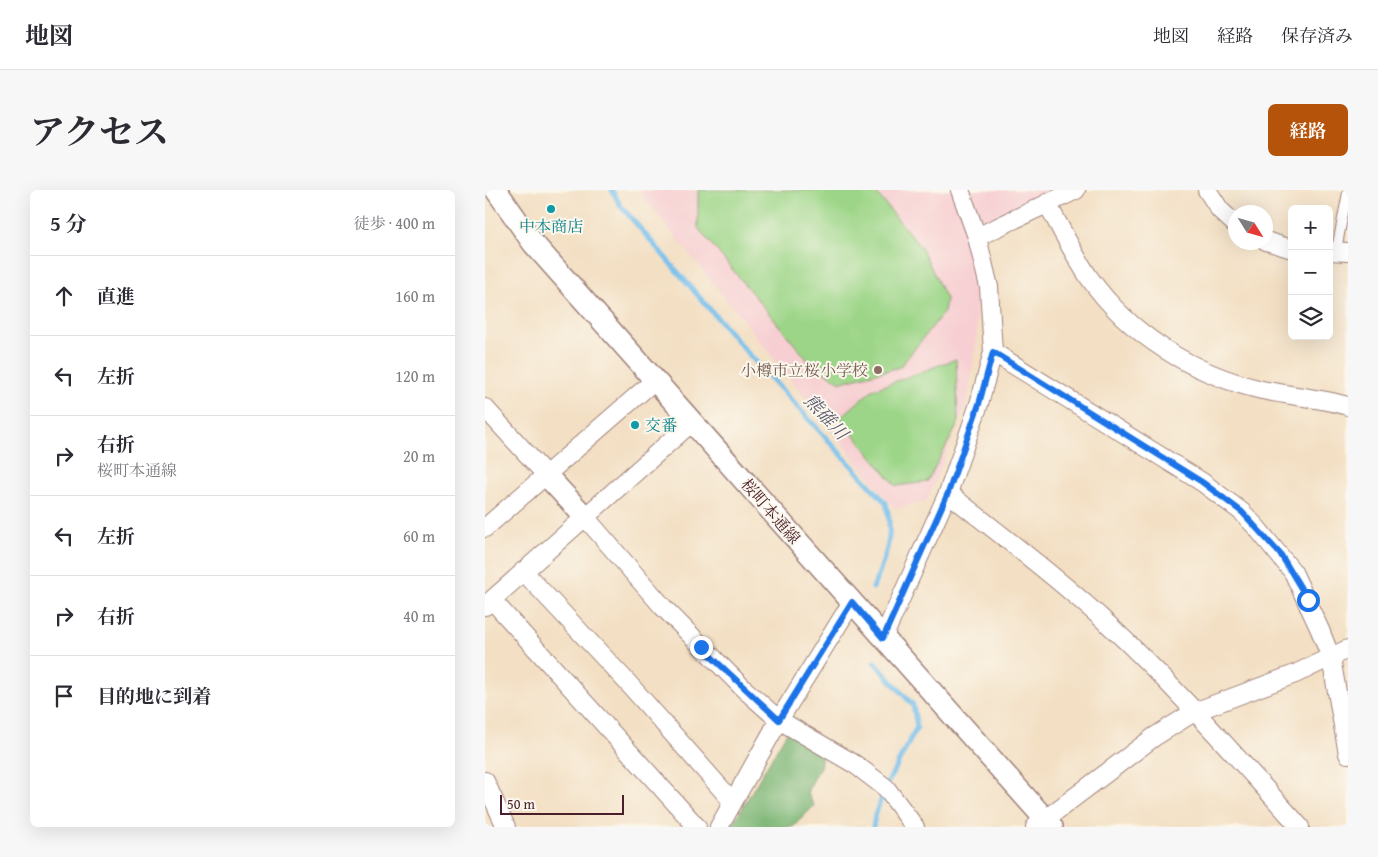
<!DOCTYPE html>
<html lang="ja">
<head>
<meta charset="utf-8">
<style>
	:root { --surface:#fff; --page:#f7f7f7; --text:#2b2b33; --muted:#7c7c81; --line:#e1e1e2; --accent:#b45309 }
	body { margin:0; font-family:"Gentium Book Plus","Noto Serif JP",serif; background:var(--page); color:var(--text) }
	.controls { position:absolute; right:15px; top:15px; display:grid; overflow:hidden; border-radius:8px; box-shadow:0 5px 20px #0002 }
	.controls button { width:45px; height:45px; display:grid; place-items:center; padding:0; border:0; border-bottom:1px solid var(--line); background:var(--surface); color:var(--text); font:25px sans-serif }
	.compass { position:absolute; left:743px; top:15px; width:45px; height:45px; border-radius:50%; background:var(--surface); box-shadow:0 5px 20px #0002; rotate:127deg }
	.scale { position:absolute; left:15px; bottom:12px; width:124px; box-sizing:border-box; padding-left:5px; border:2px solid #4a1f2b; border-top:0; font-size:14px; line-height:18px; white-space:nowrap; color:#4a1f2b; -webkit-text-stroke:4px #fbf7ec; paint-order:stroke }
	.stop { position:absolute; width:15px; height:15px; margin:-11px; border:4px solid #1a73e8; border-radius:50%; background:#fff }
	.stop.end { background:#1a73e8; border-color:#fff; box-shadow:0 1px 5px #0008 }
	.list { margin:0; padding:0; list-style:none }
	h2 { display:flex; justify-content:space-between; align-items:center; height:65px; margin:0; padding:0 20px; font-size:21px }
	h2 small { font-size:16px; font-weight:400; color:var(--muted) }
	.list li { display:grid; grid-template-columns:32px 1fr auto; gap:15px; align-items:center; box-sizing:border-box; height:80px; padding:0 20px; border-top:1px solid var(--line) }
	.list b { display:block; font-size:19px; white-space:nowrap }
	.list p { margin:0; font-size:16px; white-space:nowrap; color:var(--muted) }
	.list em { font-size:16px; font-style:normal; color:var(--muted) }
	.icon { flex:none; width:28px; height:28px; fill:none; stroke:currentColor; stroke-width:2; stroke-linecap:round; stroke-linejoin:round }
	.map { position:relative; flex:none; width:863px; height:637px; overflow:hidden; border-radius:8px }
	header { display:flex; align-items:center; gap:30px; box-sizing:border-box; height:70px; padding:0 25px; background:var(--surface); border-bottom:1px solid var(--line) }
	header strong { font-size:24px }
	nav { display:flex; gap:28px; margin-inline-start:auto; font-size:18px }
	.intro { display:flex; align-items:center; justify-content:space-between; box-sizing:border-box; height:120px; padding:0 30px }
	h1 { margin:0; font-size:35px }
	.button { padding:12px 22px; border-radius:8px; background:var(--accent); color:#fff; font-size:18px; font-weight:700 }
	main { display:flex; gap:30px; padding:0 30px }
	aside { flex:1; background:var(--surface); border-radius:8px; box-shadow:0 5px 20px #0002 }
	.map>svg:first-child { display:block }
</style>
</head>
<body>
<header>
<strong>地図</strong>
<nav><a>地図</a><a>経路</a><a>保存済み</a></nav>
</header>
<div class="intro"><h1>アクセス</h1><a class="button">経路</a></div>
<main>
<aside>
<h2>5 分<small>徒歩 · 400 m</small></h2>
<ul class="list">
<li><svg class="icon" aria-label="ahead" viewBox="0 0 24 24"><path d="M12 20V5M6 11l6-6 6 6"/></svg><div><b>直進</b></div><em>160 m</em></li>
<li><svg class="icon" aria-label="left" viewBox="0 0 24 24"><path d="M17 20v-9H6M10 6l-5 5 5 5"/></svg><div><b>左折</b></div><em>120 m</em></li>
<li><svg class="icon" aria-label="right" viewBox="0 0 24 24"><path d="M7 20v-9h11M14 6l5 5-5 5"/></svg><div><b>右折</b><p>桜町本通線</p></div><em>20 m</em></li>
<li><svg class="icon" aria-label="left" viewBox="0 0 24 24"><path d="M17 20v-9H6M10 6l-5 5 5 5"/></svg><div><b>左折</b></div><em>60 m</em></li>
<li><svg class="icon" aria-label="right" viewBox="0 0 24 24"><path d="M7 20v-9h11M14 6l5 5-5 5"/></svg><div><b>右折</b></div><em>40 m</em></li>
<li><svg class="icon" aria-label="arrive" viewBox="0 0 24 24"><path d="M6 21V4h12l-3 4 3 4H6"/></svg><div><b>目的地に到着</b></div></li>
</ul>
</aside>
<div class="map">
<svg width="863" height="637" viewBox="0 0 863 637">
	<rect width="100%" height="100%" fill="#fbf7ec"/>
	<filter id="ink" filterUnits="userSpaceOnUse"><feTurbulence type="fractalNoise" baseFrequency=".02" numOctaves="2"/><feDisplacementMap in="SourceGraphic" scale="10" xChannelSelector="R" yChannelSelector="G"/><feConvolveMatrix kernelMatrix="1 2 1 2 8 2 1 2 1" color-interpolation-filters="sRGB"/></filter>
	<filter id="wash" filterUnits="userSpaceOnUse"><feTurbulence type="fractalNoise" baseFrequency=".0096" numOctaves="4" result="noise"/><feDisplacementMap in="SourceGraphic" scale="20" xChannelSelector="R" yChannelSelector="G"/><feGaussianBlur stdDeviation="1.12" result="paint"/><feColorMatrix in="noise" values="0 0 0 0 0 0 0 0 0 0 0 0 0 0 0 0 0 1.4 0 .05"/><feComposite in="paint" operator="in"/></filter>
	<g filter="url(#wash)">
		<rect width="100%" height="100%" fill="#f3dfc3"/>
		<path fill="#f7cfd2" d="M 153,0 L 570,0 L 485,41 L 491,99 L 492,147 L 482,213 L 442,311 L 410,319 Z"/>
		<g fill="#9cd587" stroke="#737a59">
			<path d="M 213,0 L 389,0 L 437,59 L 461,109 L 459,122 L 415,177 L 356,192 L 325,173 L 213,38 Z"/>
			<path d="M 471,169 L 473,234 L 442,292 L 411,296 L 355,228 L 387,200 Z"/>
		</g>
		<path fill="#7db674" stroke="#646a50" d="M 302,542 L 337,563 L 335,577 L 322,602 L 329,616 L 308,637 L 246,637 Z"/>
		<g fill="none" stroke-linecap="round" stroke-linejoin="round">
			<g stroke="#71bdeb" stroke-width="5">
				<path d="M 127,0 L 135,15 L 260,160 L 401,313 C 410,347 400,367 388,398"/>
				<path d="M 389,472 L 428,515 L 432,537 L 402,594"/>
				<path d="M 388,637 L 390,625 L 399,602"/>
			</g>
		</g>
	</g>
	<g filter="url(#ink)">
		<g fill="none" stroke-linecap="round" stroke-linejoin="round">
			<g stroke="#9e7f77" stroke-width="11">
				<path id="service" d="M 851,62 L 863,0"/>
			</g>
			<g stroke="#9e7f77" stroke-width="20">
				<g id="minor">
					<path d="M 475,0 L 492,47"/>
					<path d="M 722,0 L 735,20 L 751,35"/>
					<path d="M 562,13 C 575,37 588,63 603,86 C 644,145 708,184 777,200 C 806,206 835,208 863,216"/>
					<path d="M 781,51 L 807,59"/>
					<path d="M 844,61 L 863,62"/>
					<path d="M 508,162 L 717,292 L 757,322 L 772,338 L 808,382 L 835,440 L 846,468 L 863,564"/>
					<path d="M 0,218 L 61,285"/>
					<path d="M 463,303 C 517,346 573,388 624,435 C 692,498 753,569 815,637"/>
					<path d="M 100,327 L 178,417 L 259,499 L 294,530 L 371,575 L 401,598 L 430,637"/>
					<path d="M 0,338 L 170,190"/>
					<path d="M 38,381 L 143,493 L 247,611"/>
					<path d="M 7,410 L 212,637"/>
					<path d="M 0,416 L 207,232"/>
					<path d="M 398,448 L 463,303 L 494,214 L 508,162 L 504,97 L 492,47 L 591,0"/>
					<path d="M 0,591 L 21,637"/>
					<path d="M 234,637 L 294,530 L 367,412"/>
					<path d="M 550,637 L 669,547 L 709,522 L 810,484 L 863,459"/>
				</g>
			</g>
			<g stroke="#9e7f77" stroke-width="24">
				<g id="tertiary">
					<path d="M 11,0 L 48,53 L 567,637"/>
					<path d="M 61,285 L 100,327"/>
				</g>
			</g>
			<use href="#service" stroke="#fff" stroke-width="9"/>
			<use href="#minor" stroke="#fff" stroke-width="18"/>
			<use href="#tertiary" stroke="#fff" stroke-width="21"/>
		</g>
	</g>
	<g fill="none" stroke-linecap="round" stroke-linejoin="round" filter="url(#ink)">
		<path stroke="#1a73e8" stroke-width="6" d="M 216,457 L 294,530 L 367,412 L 398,448 L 463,303 L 494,214 L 508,162 L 717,292 L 757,322 L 796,365 L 823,410"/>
	</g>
	<g fill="#0f9aa8" stroke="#fbf7ec" stroke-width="2">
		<circle cx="66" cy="19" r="5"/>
		<circle cx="150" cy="235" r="5"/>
	</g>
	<circle fill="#8d6e63" stroke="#fbf7ec" stroke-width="2" cx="393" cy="180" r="5"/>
	<g text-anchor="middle" stroke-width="4" stroke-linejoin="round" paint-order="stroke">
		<g font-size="16" fill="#0d838f" stroke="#fbf7ec">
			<text x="66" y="42">中本商店</text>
			<text x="160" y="241" text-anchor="start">交番</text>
		</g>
		<g font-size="16" fill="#785e54" stroke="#fbf7ec" text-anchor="end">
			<text x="383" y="186">小樽市立桜小学校</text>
		</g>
		<g font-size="16" fill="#4a1f2b" stroke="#fbf7ec">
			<text transform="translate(286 321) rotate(49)" y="6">桜町本通線</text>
		</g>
		<g font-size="18" font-style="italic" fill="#58566e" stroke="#fbf7ec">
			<text transform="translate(341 227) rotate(47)" y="6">熊碓川</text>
		</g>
	</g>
</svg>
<div class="controls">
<button>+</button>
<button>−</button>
<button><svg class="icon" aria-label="layers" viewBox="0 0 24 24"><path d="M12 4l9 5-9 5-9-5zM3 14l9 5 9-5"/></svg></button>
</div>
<svg class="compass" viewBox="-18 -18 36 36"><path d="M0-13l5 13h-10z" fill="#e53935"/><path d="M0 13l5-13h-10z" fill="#7c7c81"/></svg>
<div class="scale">50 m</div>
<div class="stop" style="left:823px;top:410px"></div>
<div class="stop end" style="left:216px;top:457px"></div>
</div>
</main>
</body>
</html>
